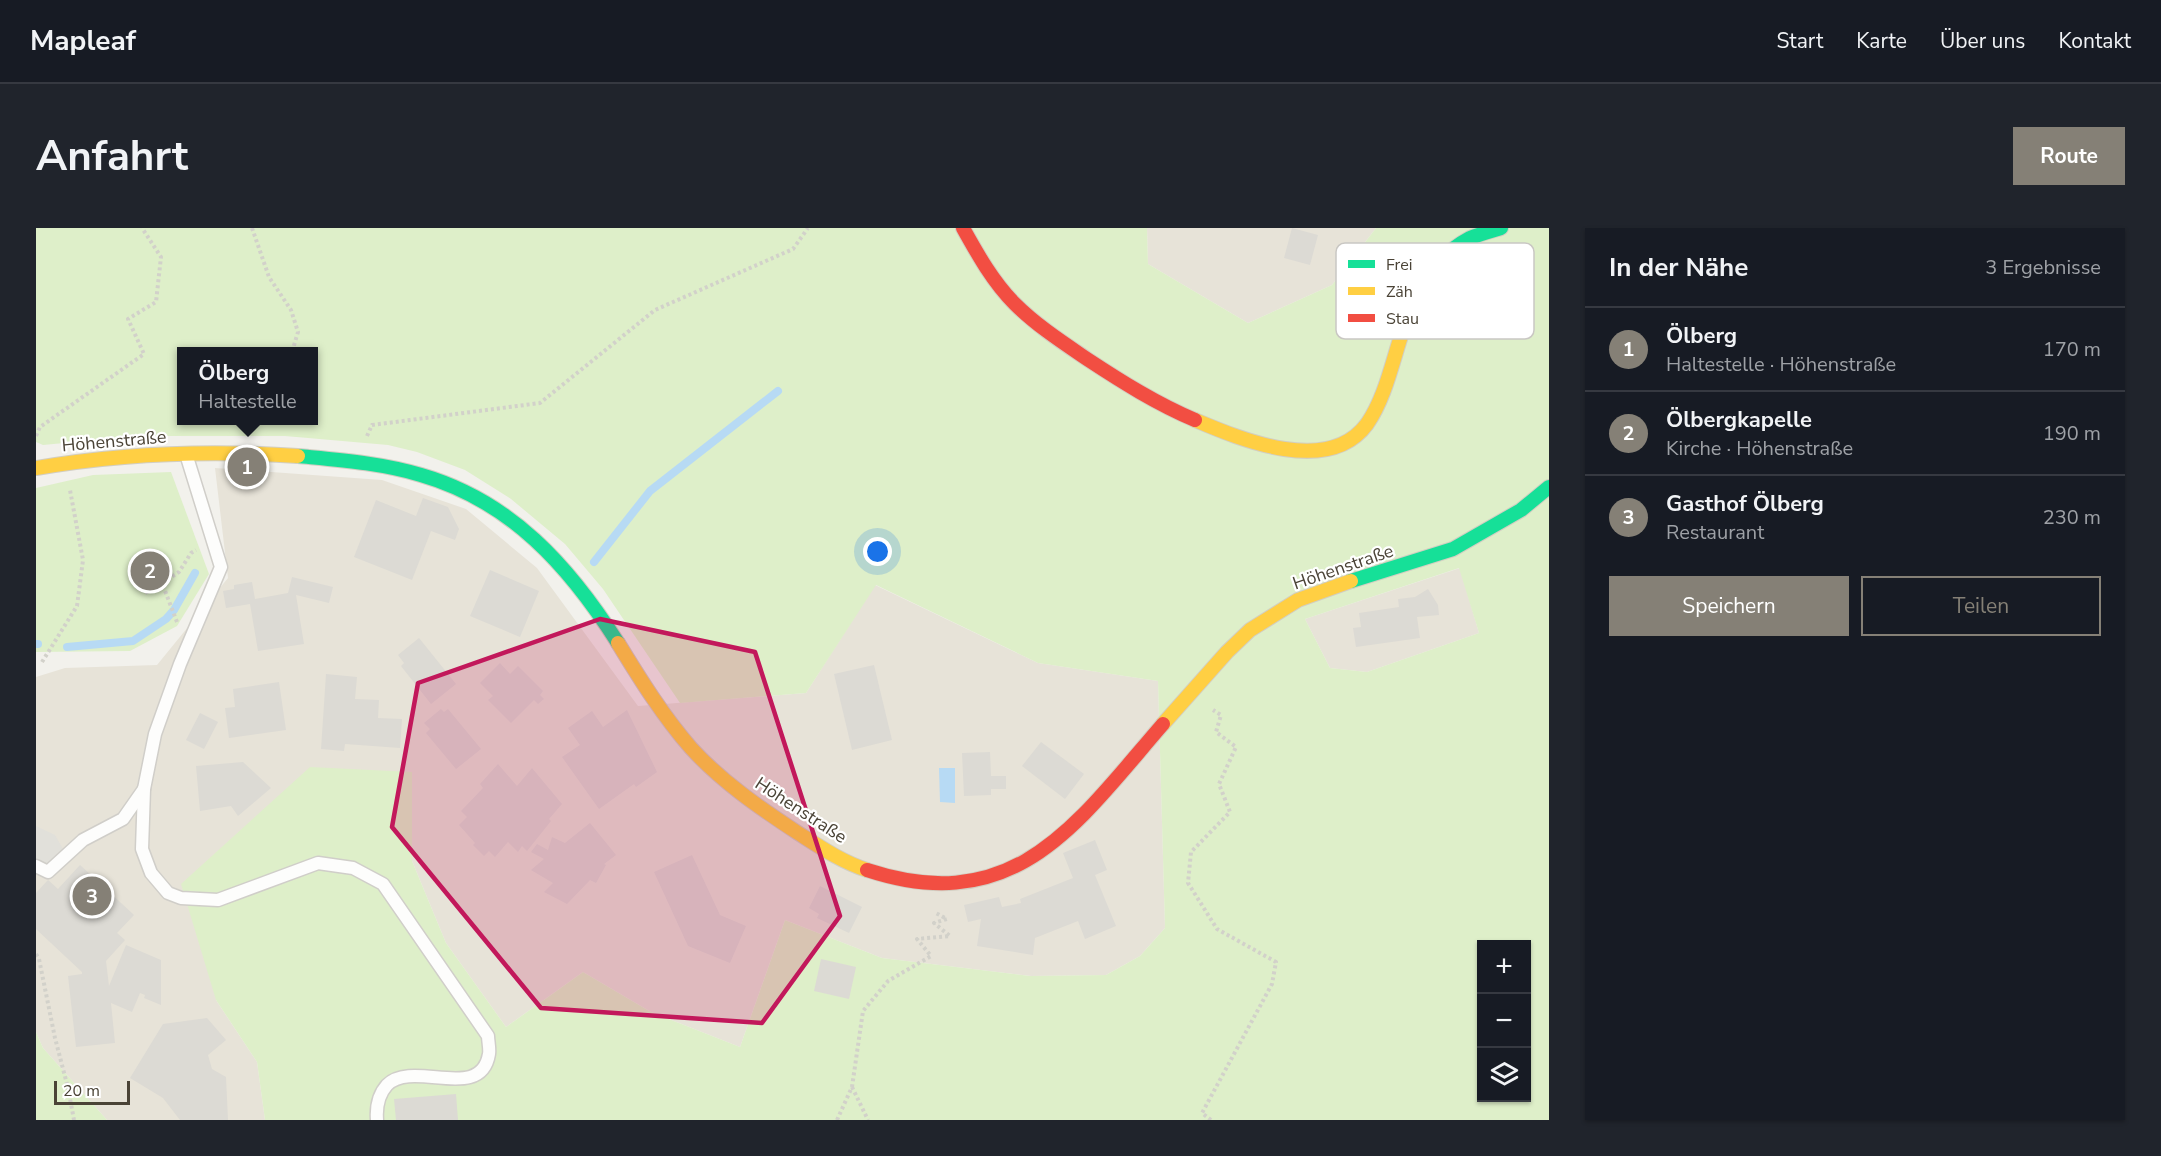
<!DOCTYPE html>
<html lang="de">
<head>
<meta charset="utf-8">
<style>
	:root { --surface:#171b24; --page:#20242c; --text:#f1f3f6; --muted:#9ea1a6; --line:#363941; --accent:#858076 }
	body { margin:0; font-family:"Nunito Sans",sans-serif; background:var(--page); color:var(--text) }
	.controls { position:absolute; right:18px; bottom:18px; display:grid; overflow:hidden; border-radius:0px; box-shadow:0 2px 4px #0004 }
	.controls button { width:54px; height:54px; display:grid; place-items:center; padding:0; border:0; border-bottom:2px solid var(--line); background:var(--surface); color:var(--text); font:30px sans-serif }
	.scale { position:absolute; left:18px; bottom:15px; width:76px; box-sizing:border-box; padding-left:6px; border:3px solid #4a4336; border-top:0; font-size:16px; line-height:21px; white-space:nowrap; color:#4a4336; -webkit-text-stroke:4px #fff; paint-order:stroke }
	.you { position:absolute; left:842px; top:324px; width:21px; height:21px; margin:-15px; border:4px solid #fff; border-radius:50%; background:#1a73e8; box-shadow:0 0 0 9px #1a73e833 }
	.badge { display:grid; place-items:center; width:39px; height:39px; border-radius:50%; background:var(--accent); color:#fff; font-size:20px; font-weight:700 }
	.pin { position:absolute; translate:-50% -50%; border:3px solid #fff; box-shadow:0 2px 6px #0006 }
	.popup { position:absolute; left:141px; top:119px; width:141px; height:78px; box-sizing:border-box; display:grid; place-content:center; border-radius:0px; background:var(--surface); filter:drop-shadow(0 2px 4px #0005); font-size:20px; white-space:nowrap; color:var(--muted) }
	.popup b { font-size:22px; color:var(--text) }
	.popup::after { content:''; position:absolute; left:50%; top:100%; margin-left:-12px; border:12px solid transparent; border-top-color:var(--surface) }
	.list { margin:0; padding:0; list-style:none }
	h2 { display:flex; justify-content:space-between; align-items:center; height:78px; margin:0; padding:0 24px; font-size:26px }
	h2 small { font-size:20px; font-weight:400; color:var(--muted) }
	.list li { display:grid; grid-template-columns:39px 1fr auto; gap:18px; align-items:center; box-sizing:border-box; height:84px; padding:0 24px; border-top:2px solid var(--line) }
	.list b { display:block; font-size:22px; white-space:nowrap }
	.list p { margin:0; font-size:20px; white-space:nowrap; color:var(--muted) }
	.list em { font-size:20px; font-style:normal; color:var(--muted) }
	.actions { display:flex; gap:12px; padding:18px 24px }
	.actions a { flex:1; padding:14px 0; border:2px solid var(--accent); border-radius:0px; text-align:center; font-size:21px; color:var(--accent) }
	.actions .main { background:var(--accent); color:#fff }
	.icon { flex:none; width:33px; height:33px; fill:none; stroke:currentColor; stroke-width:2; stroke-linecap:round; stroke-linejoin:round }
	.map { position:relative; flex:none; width:1513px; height:892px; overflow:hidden; border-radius:0px }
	header { display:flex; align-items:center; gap:36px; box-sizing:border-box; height:84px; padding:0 30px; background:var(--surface); border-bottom:2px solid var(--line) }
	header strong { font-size:28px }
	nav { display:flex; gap:33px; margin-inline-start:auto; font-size:21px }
	.intro { display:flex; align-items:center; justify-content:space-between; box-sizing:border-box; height:144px; padding:0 36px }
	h1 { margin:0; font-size:42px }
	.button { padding:15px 27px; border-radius:0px; background:var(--accent); color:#fff; font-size:21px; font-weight:700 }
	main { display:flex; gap:36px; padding:0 36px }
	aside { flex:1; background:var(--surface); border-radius:0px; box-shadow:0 2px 4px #0004 }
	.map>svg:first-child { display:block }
</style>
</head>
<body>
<header>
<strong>Mapleaf</strong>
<nav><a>Start</a><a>Karte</a><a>Über uns</a><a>Kontakt</a></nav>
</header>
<div class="intro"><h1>Anfahrt</h1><a class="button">Route</a></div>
<main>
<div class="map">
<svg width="1513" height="892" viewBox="0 0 1513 892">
	<rect width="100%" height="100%" fill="#f2f1ec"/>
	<g fill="#e7e3d8">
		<path d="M 1111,0 L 1340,0 L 1296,57 L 1212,95 L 1112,36 Z"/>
		<path d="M 179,240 L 346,252 L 430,281 L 501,340 L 602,478 L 770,465 L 839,357 L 1002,435 L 1122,453 L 1129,700 L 1104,728 L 1070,747 L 995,748 L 846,730 L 749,692 L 704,819 L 615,784 L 547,744 L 470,799 L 410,715 L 376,633 L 376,544 L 180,772 L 221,834 L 229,892 L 71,892 L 7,820 L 0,804 L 0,449 L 29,440 L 121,437 L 192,350 Z"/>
		<path d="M 1424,340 L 1443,405 L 1331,444 L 1294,440 L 1269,391 Z"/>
	</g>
	<g fill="#deefc9" fill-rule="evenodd">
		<path d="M 0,0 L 1111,0 L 1112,36 L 1212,95 L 1296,57 L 1340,0 L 1513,0 L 1513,892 L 229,892 L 221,834 L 180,772 L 145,656 L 274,539 L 376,544 L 376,633 L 410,715 L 470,799 L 547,744 L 615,784 L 704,819 L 749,692 L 846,730 L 994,748 L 1070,747 L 1104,728 L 1129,700 L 1122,453 L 1002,435 L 840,357 L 770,465 L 644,475 L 567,361 L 529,316 L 475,271 L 429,242 L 381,224 L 352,217 L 249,208 L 102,208 L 7,217 L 0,214 ZM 145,124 L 277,124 L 277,192 L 145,192 ZM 1423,340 L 1443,405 L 1331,444 L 1294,440 L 1269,391 ZM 1446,716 L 1490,716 L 1490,870 L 1446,870 Z"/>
		<path d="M 135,244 L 173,346 L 141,398 L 94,423 L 0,424 L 0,260 L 57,247 Z"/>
		<path d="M 0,804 L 7,820 L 71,892 L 0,892 Z"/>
	</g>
	<path fill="#e1e0da" d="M 0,598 L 19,607 L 27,621 L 0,648 Z"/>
	<path fill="#b7daf4" d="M 903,540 L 919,540 L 919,575 L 904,574 Z"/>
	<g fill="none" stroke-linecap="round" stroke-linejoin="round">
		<g stroke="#b7daf4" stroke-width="8">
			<path d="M 558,334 L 614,263 L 742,163"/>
			<path d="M 0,416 L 2,416"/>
			<path d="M 31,419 L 97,413 L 130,391 L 138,382 L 159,345"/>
		</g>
	</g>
	<g fill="#dcdad4">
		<path d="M 1256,0 L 1282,7 L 1274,37 L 1248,30 Z"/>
		<path d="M 387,270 L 412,279 L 423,301 L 419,312 L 395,303 L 376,352 L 318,329 L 340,272 L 380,288 Z"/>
		<path d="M 454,342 L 503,363 L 484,409 L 434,388 Z"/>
		<path d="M 256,349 L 297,359 L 293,375 L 260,367 L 268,416 L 222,423 L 214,376 L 190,380 L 187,363 L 198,361 L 198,357 L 216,354 L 219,371 L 252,365 Z"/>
		<path d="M 1392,361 L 1402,377 L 1403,387 L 1381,389 L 1384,410 L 1320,419 L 1317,400 L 1325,399 L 1323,385 L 1363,379 L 1362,371 L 1379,369 Z"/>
		<path d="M 383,410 L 420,456 L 395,476 L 365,438 L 368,435 L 362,427 Z"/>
		<path d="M 464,435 L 474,446 L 482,438 L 507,463 L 504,467 L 508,471 L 502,476 L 498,472 L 475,495 L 452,472 L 457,468 L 444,455 Z"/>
		<path d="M 838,437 L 856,512 L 816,522 L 798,446 Z"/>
		<path d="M 290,446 L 321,449 L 319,471 L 343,472 L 342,490 L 366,491 L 364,520 L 309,516 L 308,523 L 285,521 Z"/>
		<path d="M 243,454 L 250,502 L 193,510 L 189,480 L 199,479 L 197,461 Z"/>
		<path d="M 405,481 L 408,484 L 412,481 L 445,521 L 420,541 L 390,505 L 394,501 L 388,495 Z"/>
		<path d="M 591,482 L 621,544 L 600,559 L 598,556 L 563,581 L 526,529 L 544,517 L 532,500 L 556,483 L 567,499 Z"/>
		<path d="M 164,485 L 182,494 L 168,521 L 150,512 Z"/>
		<path d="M 1005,514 L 1048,546 L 1029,571 L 986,538 Z"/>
		<path d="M 954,524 L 955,548 L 970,548 L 970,561 L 955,561 L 955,567 L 928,568 L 926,525 Z"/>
		<path d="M 207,534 L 235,560 L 202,588 L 195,578 L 164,583 L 160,538 Z"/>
		<path d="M 462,536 L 481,558 L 496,540 L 526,576 L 513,591 L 515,593 L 491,623 L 486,618 L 482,624 L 472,614 L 459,629 L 453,623 L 448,628 L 437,617 L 439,615 L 423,597 L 431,589 L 425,583 L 447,560 L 444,556 Z"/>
		<path d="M 554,595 L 580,627 L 568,636 L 570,637 L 560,655 L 554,652 L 531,676 L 508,664 L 517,655 L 495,642 L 508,631 L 495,624 L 501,616 L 512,622 L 516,609 L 529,615 Z"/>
		<path d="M 1059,612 L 1071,642 L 1059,647 L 1080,698 L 1049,711 L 1042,693 L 999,710 L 997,727 L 941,718 L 945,691 L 932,694 L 928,677 L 963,669 L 966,679 L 985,675 L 984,671 L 1037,650 L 1027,625 Z"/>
		<path d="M 656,627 L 684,687 L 710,698 L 694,735 L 652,718 L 618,644 Z"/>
		<path d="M 44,637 L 98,687 L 81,705 L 89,712 L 70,733 L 73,758 L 90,717 L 125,732 L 125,777 L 108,770 L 109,767 L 104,765 L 96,784 L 75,775 L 79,815 L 40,819 L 32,748 L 46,746 L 46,744 L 0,701 L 0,665 L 12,652 L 22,661 Z"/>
		<path d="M 784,658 L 826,679 L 813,705 L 781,690 L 783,686 L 773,680 Z"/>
		<path d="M 785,731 L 820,739 L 813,771 L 778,763 Z"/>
		<path d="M 171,790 L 190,812 L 172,827 L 176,841 L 190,849 L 192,892 L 144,892 L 127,870 L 94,850 L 127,796 Z"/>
		<path d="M 420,866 L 422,892 L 360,892 L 358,871 Z"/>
	</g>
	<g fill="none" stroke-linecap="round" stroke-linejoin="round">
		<g stroke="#d0cec9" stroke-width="15">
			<g id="lane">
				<path d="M 150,226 L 185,339 L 144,436 L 119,506 L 108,561 L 106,621 L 115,645 L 132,665 L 145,670 L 182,672 L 282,635 L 317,640 L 347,656 L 452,808 C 452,813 454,821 453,826 C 445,875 377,831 351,857 C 342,867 340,879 341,892"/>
				<path d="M 0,638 L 12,644 L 47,612 L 87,591 L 108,561"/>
			</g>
		</g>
		<g stroke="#d2cec2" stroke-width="16">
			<g id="fast">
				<path d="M 1366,105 C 1379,66 1396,30 1434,10 C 1444,6 1455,3 1465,0"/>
				<path d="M 262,228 C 303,232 345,235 385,247 C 475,273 533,338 582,415"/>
				<path d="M 1315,353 L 1417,321 L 1485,282 L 1513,259"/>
			</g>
		</g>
		<g stroke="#d2cec2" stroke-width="16">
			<g id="slow">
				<path d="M 1159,192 C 1206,212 1293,248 1331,196 C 1349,170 1356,135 1366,105"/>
				<path d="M 0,240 C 87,225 174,222 262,228"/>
				<path d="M 582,415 C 604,451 627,488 655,520 C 686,554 724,580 762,605 C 784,619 806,634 831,642"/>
				<path d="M 1127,496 L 1191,424 L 1214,402 L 1262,372 L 1315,353"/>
			</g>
		</g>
		<g stroke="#d2cec2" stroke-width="16">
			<g id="jam">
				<path d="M 927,0 C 942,27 957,54 979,76 C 1000,97 1026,114 1051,131 C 1086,154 1121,176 1159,192"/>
				<path d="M 831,642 C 980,691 1041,595 1127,496"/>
			</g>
		</g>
		<g stroke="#d2d1ca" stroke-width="4" stroke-dasharray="3 3" stroke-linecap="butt">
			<path d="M 216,0 L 233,49 L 255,82 L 262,104 L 256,124"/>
			<path d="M 0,208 L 4,199 L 108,126 L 92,91 L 120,74 L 125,29 L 106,0"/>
			<path d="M 331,208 L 336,197 L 504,175 L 619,82 L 757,21 L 772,0"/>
			<path d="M 109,365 L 126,355"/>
			<path d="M 141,394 L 126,355 L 143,344 L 155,325 L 160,322"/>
			<path d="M 6,434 L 41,378 L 47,332 L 34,262"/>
			<path d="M 0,726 L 3,731 L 19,810 L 32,860 L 38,892"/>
			<path d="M 816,859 L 832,892"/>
			<path d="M 801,892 L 816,859 L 827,783 L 852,753 L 895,728 L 881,711 L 914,708 L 898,695 L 911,691 L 898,684"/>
			<path d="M 1175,892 L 1166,885 L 1236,756 L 1240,734 L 1181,701 L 1152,655 L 1155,624 L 1194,584 L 1183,556 L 1200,519 L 1180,504 L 1185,487 L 1177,482"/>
		</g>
		<use href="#lane" stroke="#fdfdfc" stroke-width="12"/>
		<use href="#fast" stroke="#16e098" stroke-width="14"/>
		<use href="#slow" stroke="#ffcf43" stroke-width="14"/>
		<use href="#jam" stroke="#f24e42" stroke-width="14"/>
	</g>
	<path fill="#c2185b" fill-opacity="0.2" stroke="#c2185b" stroke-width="4.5" stroke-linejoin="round" d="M 564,391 L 719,424 L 804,688 L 726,795 L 505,780 L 356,599 L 382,455 Z"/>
	<g text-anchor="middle" stroke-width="4.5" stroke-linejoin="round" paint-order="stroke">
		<g font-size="18" fill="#4a4336" stroke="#fff">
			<text transform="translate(78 213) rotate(-5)" y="6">Höhenstraße</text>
			<text transform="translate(1307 339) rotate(-19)" y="6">Höhenstraße</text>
			<text transform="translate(765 582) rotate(33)" y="6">Höhenstraße</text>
		</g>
	</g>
	<rect x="1300" y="15" width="198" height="96" rx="9" fill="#fff" stroke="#c9c7c3" stroke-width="1.5"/>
	<rect x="1312" y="32" width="27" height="8" fill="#16e098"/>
	<rect x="1312" y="59" width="27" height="8" fill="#ffcf43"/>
	<rect x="1312" y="86" width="27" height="8" fill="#f24e42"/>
	<g font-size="16" fill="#4a4336">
		<text x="1350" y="42">Frei</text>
		<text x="1350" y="69">Zäh</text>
		<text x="1350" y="96">Stau</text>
	</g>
</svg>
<div class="controls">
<button>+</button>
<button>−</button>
<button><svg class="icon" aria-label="layers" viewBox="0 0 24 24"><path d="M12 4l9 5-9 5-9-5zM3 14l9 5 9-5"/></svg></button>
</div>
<div class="scale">20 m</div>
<div class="you"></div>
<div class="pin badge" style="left:211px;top:239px">1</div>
<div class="popup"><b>Ölberg</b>Haltestelle</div>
<div class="pin badge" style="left:114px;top:343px">2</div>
<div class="pin badge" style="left:56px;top:668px">3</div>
</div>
<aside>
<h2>In der Nähe<small>3 Ergebnisse</small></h2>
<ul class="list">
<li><span class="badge">1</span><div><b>Ölberg</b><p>Haltestelle · Höhenstraße</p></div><em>170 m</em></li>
<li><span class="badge">2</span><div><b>Ölbergkapelle</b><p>Kirche · Höhenstraße</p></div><em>190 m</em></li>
<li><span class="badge">3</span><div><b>Gasthof Ölberg</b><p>Restaurant</p></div><em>230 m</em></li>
</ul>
<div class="actions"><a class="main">Speichern</a><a>Teilen</a></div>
</aside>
</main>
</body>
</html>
